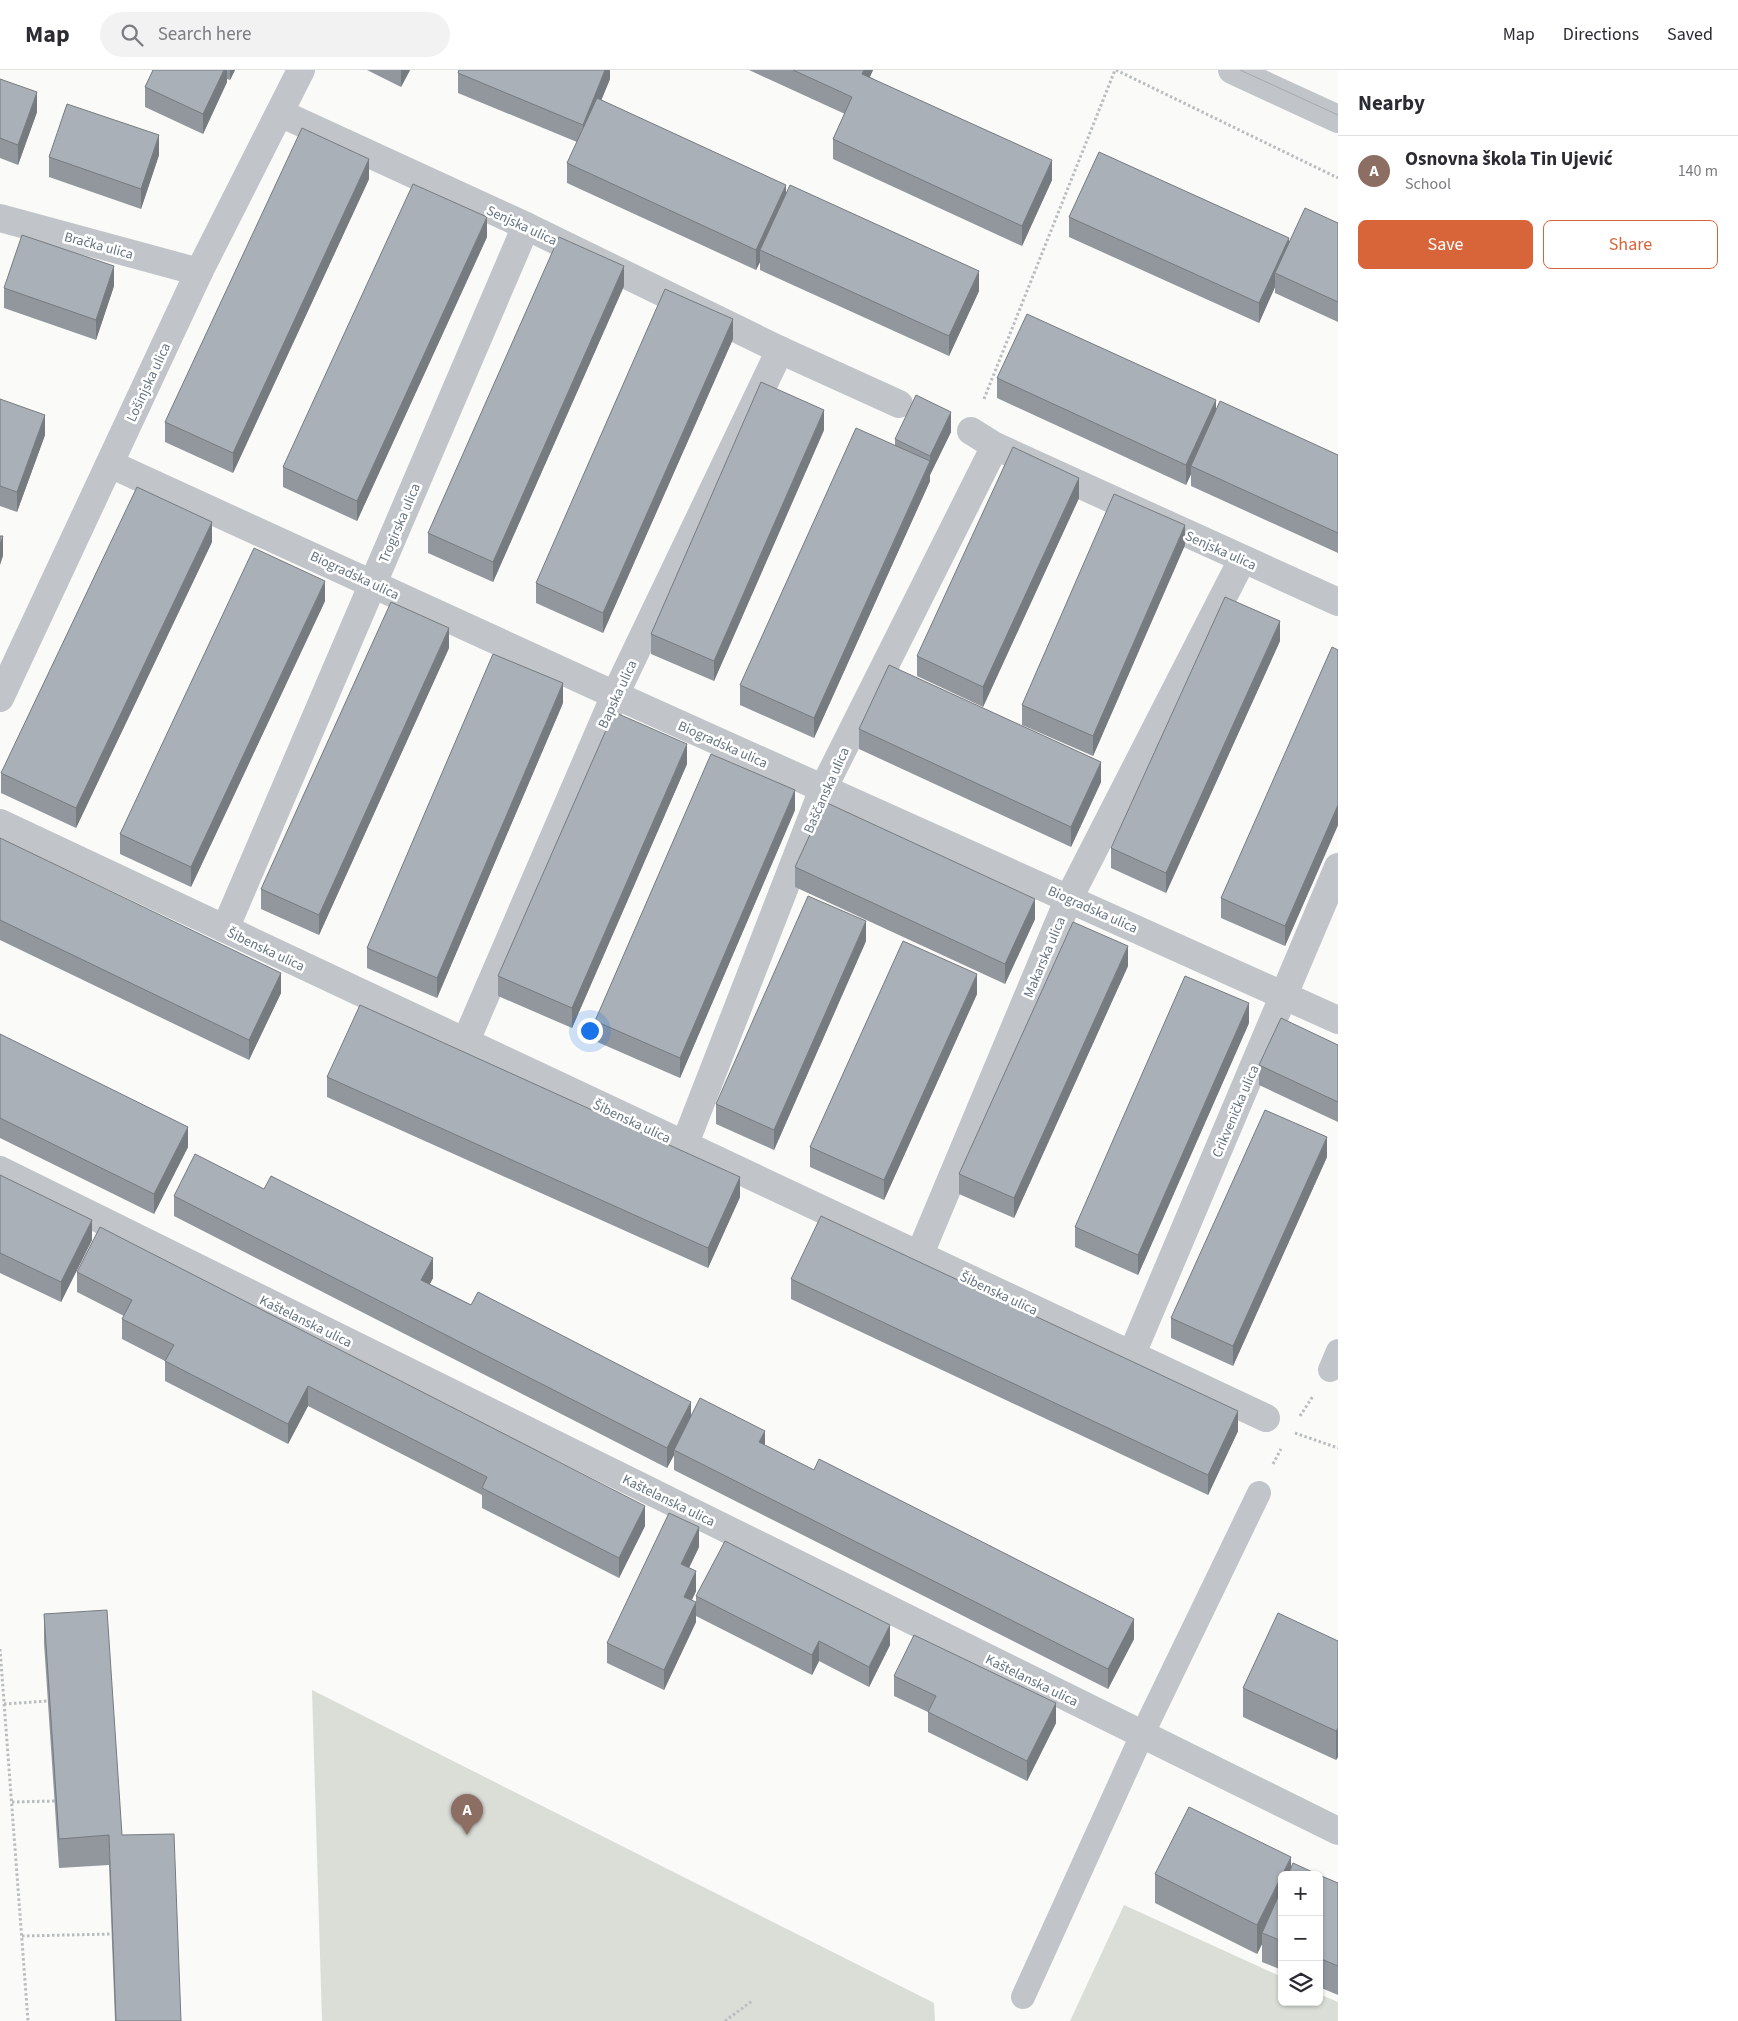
<!DOCTYPE html>
<html lang="en">
<head>
<meta charset="utf-8">
<style>
	:root { --surface:#fff; --page:#f2f2f3; --text:#2b2b33; --muted:#7c7c81; --line:#e1e1e2; --accent:#d8643a }
	body { margin:0; font-family:"Source Sans 3",sans-serif; background:var(--page); color:var(--text) }
	.controls { position:absolute; right:15px; bottom:15px; display:grid; overflow:hidden; border-radius:8px; box-shadow:0 1px 4px #0004 }
	.controls button { width:45px; height:45px; display:grid; place-items:center; padding:0; border:0; border-bottom:1px solid var(--line); background:var(--surface); color:var(--text); font:25px sans-serif }
	.you { position:absolute; left:589px; top:960px; width:18px; height:18px; margin:-12px; border:4px solid #fff; border-radius:50%; background:#1a73e8; box-shadow:0 0 0 8px #1a73e833 }
	.badge { display:grid; place-items:center; width:32px; height:32px; border-radius:50%; background:var(--accent); color:#fff; font-size:16px; font-weight:700 }
	.pin { position:absolute; translate:-50% -41px; filter:drop-shadow(0 1px 2px #0008) }
	.pin::after { content:''; position:absolute; top:26px; width:18px; height:15px; background:inherit; clip-path:polygon(0 0,100% 0,50% 100%) }
	.list { margin:0; padding:0; list-style:none }
	h2 { display:flex; justify-content:space-between; align-items:center; height:65px; margin:0; padding:0 20px; font-size:21px }
	h2 small { font-size:16px; font-weight:400; color:var(--muted) }
	.list li { display:grid; grid-template-columns:32px 1fr auto; gap:15px; align-items:center; box-sizing:border-box; height:70px; padding:0 20px; border-top:1px solid var(--line) }
	.list b { display:block; font-size:19px; white-space:nowrap }
	.list p { margin:0; font-size:16px; white-space:nowrap; color:var(--muted) }
	.list em { font-size:16px; font-style:normal; color:var(--muted) }
	.actions { display:flex; gap:10px; padding:15px 20px }
	.actions a { flex:1; padding:11px 0; border:1px solid var(--accent); border-radius:8px; text-align:center; font-size:18px; color:var(--accent) }
	.actions .main { background:var(--accent); color:#fff }
	.icon { flex:none; width:28px; height:28px; fill:none; stroke:currentColor; stroke-width:2; stroke-linecap:round; stroke-linejoin:round }
	.map { position:relative; flex:none; width:1338px; height:1951px; overflow:hidden }
	header { display:flex; align-items:center; gap:30px; box-sizing:border-box; height:70px; padding:0 25px; background:var(--surface); border-bottom:1px solid var(--line) }
	header strong { font-size:24px }
	nav { display:flex; gap:28px; margin-inline-start:auto; font-size:18px }
	.search { width:350px; height:45px; background:var(--page); display:flex; align-items:center; gap:12px; box-sizing:border-box; padding:0 18px; border-radius:28px; color:var(--muted); font-size:19px }
	main { display:flex }
	aside { flex:1; background:var(--surface) }
	.map>svg:first-child { display:block }
</style>
</head>
<body>
<header>
<strong>Map</strong>
<div class="search"><svg class="icon" aria-label="search" viewBox="0 0 24 24"><circle cx="10" cy="10" r="6"/><path d="M15 15l6 6"/></svg>Search here</div>
<nav><a>Map</a><a>Directions</a><a>Saved</a></nav>
</header>
<main>
<div class="map">
<svg width="1338" height="1951" viewBox="0 0 1338 1951">
	<rect width="100%" height="100%" fill="#fafaf8"/>
	<g fill="#daded7">
		<path d="M 312,1620 L 934,1933 L 935,1951 L 322,1951 Z"/>
		<path d="M 1124,1835 L 1282,1907 L 1282,1932 L 1319,1932 L 1319,1924 L 1338,1932 L 1338,1951 L 1070,1951 Z"/>
	</g>
	<g fill="none" stroke-linecap="round" stroke-linejoin="round">
		<g stroke="#babdc0" stroke-width="3" stroke-dasharray="2.5 2.5" stroke-linecap="butt">
			<path d="M 1116,0 L 1338,108"/>
			<path d="M 984,329 L 1115,0"/>
			<path d="M 1300,1346 L 1313,1326"/>
			<path d="M 1295,1363 L 1338,1378"/>
			<path d="M 1273,1394 L 1281,1379"/>
			<path d="M 0,1579 L 28,1951"/>
			<path d="M 4,1634 L 48,1631"/>
			<path d="M 12,1732 L 55,1731"/>
			<path d="M 22,1866 L 112,1864"/>
			<path d="M 725,1951 L 752,1931"/>
		</g>
		<g stroke="#c1c5c9" stroke-width="24">
			<path d="M 1330,1300 L 1338,1281"/>
			<path d="M 1023,1927 L 1142,1665 L 1259,1423"/>
		</g>
		<g stroke="#c1c5c9" stroke-width="28">
			<path d="M 280,43 L 526,156 L 780,280 L 899,334"/>
			<path d="M 0,148 L 199,202"/>
			<path d="M 971,361 L 995,376 L 1338,532"/>
			<path d="M 110,394 L 615,625 L 1338,950"/>
			<path d="M 0,628 L 199,202 L 301,0"/>
			<path d="M 0,753 L 1266,1348"/>
			<path d="M 225,859 L 526,156"/>
			<path d="M 465,973 L 615,625 L 780,280"/>
			<path d="M 684,1076 L 823,719 L 995,376"/>
			<path d="M 0,1100 L 1338,1761"/>
			<path d="M 919,1186 L 1069,828 L 1242,490"/>
			<path d="M 1131,1286 L 1338,797"/>
		</g>
		<path stroke="#c1c5c9" stroke-width="28" d="M 1232,0 L 1338,49"/>
		<path stroke="#a3a9af" stroke-width="1" d="M 1240,0 L 1338,45"/>
	</g>
	<g fill="#91979d">
		<path d="M 153,0 L 235,0 L 230,10 L 227,9 L 227,12 L 203,64 L 145,37 L 145,17 Z"/>
		<path d="M 367,0 L 410,0 L 401,17 Z"/>
		<path d="M 610,0 L 610,9 L 601,30 L 786,123 L 979,221 L 949,286 L 760,200 L 760,192 L 756,200 L 567,113 L 567,93 L 577,72 L 458,23 L 458,3 Z"/>
		<path d="M 749,0 L 873,0 L 870,7 L 1052,110 L 1022,176 L 833,89 L 833,69 L 845,44 Z"/>
		<path d="M 0,9 L 37,42 L 18,95 L 0,88 Z"/>
		<path d="M 159,85 L 141,139 L 49,107 L 49,87 Z"/>
		<path d="M 369,109 L 233,403 L 165,372 L 165,352 Z"/>
		<path d="M 1069,147 L 1289,173 L 1338,153 L 1338,252 L 1275,223 L 1275,217 L 1259,253 L 1069,167 Z"/>
		<path d="M 487,167 L 357,451 L 283,417 L 283,397 Z"/>
		<path d="M 114,216 L 96,270 L 4,238 L 4,218 Z"/>
		<path d="M 624,216 L 493,512 L 428,483 L 428,463 Z"/>
		<path d="M 733,269 L 603,563 L 536,533 L 536,513 Z"/>
		<path d="M 997,308 L 1216,341 L 1338,385 L 1338,483 L 1191,416 L 1191,404 L 1186,415 L 997,328 Z"/>
		<path d="M 0,329 L 45,365 L 17,442 L 0,436 Z"/>
		<path d="M 824,360 L 714,611 L 651,584 L 651,564 Z"/>
		<path d="M 951,362 L 930,405 L 930,411 L 814,668 L 740,635 L 740,615 L 895,375 L 895,369 Z"/>
		<path d="M 1079,428 L 983,637 L 917,606 L 917,586 Z"/>
		<path d="M 212,472 L 76,758 L 1,723 L 1,703 Z"/>
		<path d="M 1185,475 L 1093,686 L 1022,655 L 1022,635 Z"/>
		<path d="M 325,531 L 191,817 L 120,784 L 120,764 Z"/>
		<path d="M 1280,571 L 1166,823 L 1111,798 L 1111,778 Z"/>
		<path d="M 449,578 L 319,865 L 261,839 L 261,819 Z"/>
		<path d="M 1338,580 L 1338,755 L 1285,876 L 1221,848 L 1221,828 Z"/>
		<path d="M 563,633 L 437,928 L 367,898 L 367,878 Z"/>
		<path d="M 859,659 L 1101,712 L 1071,777 L 859,679 Z"/>
		<path d="M 687,694 L 572,958 L 498,926 L 498,906 Z"/>
		<path d="M 795,740 L 680,1008 L 595,971 L 595,951 Z"/>
		<path d="M 0,768 L 281,923 L 249,990 L 0,870 Z"/>
		<path d="M 795,797 L 1035,849 L 1005,914 L 795,817 Z"/>
		<path d="M 866,871 L 774,1080 L 716,1054 L 716,1034 Z"/>
		<path d="M 1128,896 L 1014,1148 L 959,1124 L 959,1104 Z"/>
		<path d="M 977,924 L 884,1130 L 810,1097 L 810,1077 Z"/>
		<path d="M 1249,953 L 1138,1205 L 1075,1177 L 1075,1157 Z"/>
		<path d="M 0,964 L 188,1077 L 154,1144 L 0,1068 Z"/>
		<path d="M 1338,975 L 1338,1052 L 1259,1015 L 1259,995 Z"/>
		<path d="M 327,1007 L 740,1127 L 708,1198 L 327,1027 Z"/>
		<path d="M 1327,1087 L 1233,1296 L 1171,1268 L 1171,1248 Z"/>
		<path d="M 0,1105 L 92,1170 L 61,1232 L 0,1203 Z"/>
		<path d="M 174,1126 L 433,1208 L 430,1214 L 691,1346 L 765,1375 L 1134,1569 L 1108,1619 L 674,1400 L 674,1385 L 667,1398 L 174,1146 Z"/>
		<path d="M 77,1202 L 645,1456 L 619,1508 L 482,1438 L 482,1425 L 308,1336 L 288,1374 L 165,1311 L 165,1291 L 122,1269 L 122,1249 L 124,1246 L 77,1222 Z"/>
		<path d="M 791,1209 L 1238,1361 L 1208,1425 L 791,1229 Z"/>
		<path d="M 699,1477 L 689,1498 L 696,1521 L 692,1530 L 696,1552 L 664,1620 L 607,1593 L 607,1573 Z"/>
		<path d="M 696,1526 L 890,1575 L 869,1617 L 819,1591 L 812,1605 L 696,1546 Z"/>
		<path d="M 44,1544 L 122,1765 L 181,1951 L 115,1951 L 109,1795 L 59,1798 L 44,1573 Z"/>
		<path d="M 1338,1571 L 1338,1687 L 1336,1690 L 1243,1647 L 1243,1618 Z"/>
		<path d="M 894,1606 L 1056,1653 L 1027,1711 L 928,1662 L 928,1642 L 894,1626 Z"/>
		<path d="M 1291,1798 L 1319,1805 L 1282,1805 L 1282,1900 L 1262,1892 L 1262,1874 L 1257,1884 L 1155,1833 L 1155,1804 Z"/>
		<path d="M 1319,1805 L 1338,1813 L 1338,1925 L 1319,1917 Z"/>
	</g>
	<g fill="#767b80">
		<path d="M 224,0 L 227,0 L 227,12 L 203,64 L 203,44 Z"/>
		<path d="M 230,0 L 235,0 L 230,10 Z"/>
		<path d="M 401,0 L 410,0 L 401,17 Z"/>
		<path d="M 605,0 L 610,0 L 610,9 L 583,75 L 583,55 Z"/>
		<path d="M 864,0 L 873,0 L 862,24 L 862,4 Z"/>
		<path d="M 37,22 L 37,42 L 18,95 L 18,75 Z"/>
		<path d="M 159,65 L 159,85 L 141,139 L 141,119 Z"/>
		<path d="M 369,89 L 369,109 L 233,403 L 233,383 Z"/>
		<path d="M 1052,90 L 1052,110 L 1022,176 L 1022,156 Z"/>
		<path d="M 786,115 L 786,135 L 760,180 L 760,192 L 756,200 L 756,180 Z"/>
		<path d="M 487,147 L 487,167 L 357,451 L 357,431 Z"/>
		<path d="M 1289,168 L 1289,188 L 1275,203 L 1275,217 L 1259,253 L 1259,233 Z"/>
		<path d="M 114,196 L 114,216 L 96,270 L 96,250 Z"/>
		<path d="M 624,196 L 624,216 L 493,512 L 493,492 Z"/>
		<path d="M 979,201 L 979,221 L 949,286 L 949,266 Z"/>
		<path d="M 733,249 L 733,269 L 603,563 L 603,543 Z"/>
		<path d="M 1216,330 L 1216,350 L 1191,396 L 1191,404 L 1186,415 L 1186,395 Z"/>
		<path d="M 824,340 L 824,360 L 714,611 L 714,591 Z"/>
		<path d="M 951,342 L 951,362 L 930,405 L 930,411 L 814,668 L 814,648 L 930,392 L 930,386 Z"/>
		<path d="M 45,345 L 45,365 L 17,442 L 17,422 Z"/>
		<path d="M 1079,408 L 1079,428 L 983,637 L 983,617 Z"/>
		<path d="M 212,452 L 212,472 L 76,758 L 76,738 Z"/>
		<path d="M 1185,455 L 1185,475 L 1093,686 L 1093,666 Z"/>
		<path d="M 3,466 L 3,486 L 0,495 L 0,475 Z"/>
		<path d="M 325,511 L 325,531 L 191,817 L 191,797 Z"/>
		<path d="M 1280,551 L 1280,571 L 1166,823 L 1166,803 Z"/>
		<path d="M 449,558 L 449,578 L 319,865 L 319,845 Z"/>
		<path d="M 563,613 L 563,633 L 437,928 L 437,908 Z"/>
		<path d="M 687,674 L 687,694 L 572,958 L 572,938 Z"/>
		<path d="M 1101,692 L 1101,712 L 1071,777 L 1071,757 Z"/>
		<path d="M 795,720 L 795,740 L 680,1008 L 680,988 Z"/>
		<path d="M 1338,735 L 1338,755 L 1285,876 L 1285,856 Z"/>
		<path d="M 1035,829 L 1035,849 L 1005,914 L 1005,894 Z"/>
		<path d="M 866,851 L 866,871 L 774,1080 L 774,1060 Z"/>
		<path d="M 1128,876 L 1128,896 L 1014,1148 L 1014,1128 Z"/>
		<path d="M 281,903 L 281,923 L 249,990 L 249,970 Z"/>
		<path d="M 977,904 L 977,924 L 884,1130 L 884,1110 Z"/>
		<path d="M 1249,933 L 1249,953 L 1138,1205 L 1138,1185 Z"/>
		<path d="M 188,1057 L 188,1077 L 154,1144 L 154,1124 Z"/>
		<path d="M 1327,1067 L 1327,1087 L 1233,1296 L 1233,1276 Z"/>
		<path d="M 740,1107 L 740,1127 L 708,1198 L 708,1178 Z"/>
		<path d="M 92,1150 L 92,1170 L 61,1232 L 61,1212 Z"/>
		<path d="M 433,1188 L 433,1208 L 421,1230 L 421,1210 Z"/>
		<path d="M 308,1316 L 308,1336 L 288,1374 L 288,1354 Z"/>
		<path d="M 691,1332 L 691,1352 L 674,1380 L 674,1385 L 667,1398 L 667,1378 Z"/>
		<path d="M 1238,1341 L 1238,1361 L 1208,1425 L 1208,1405 Z"/>
		<path d="M 765,1361 L 765,1381 L 759,1372 Z"/>
		<path d="M 645,1436 L 645,1456 L 619,1508 L 619,1488 Z"/>
		<path d="M 699,1457 L 699,1477 L 681,1514 L 681,1494 Z"/>
		<path d="M 696,1501 L 696,1521 L 684,1546 L 684,1527 Z"/>
		<path d="M 696,1532 L 696,1552 L 664,1620 L 664,1600 Z"/>
		<path d="M 1134,1549 L 1134,1569 L 1108,1619 L 1108,1599 Z"/>
		<path d="M 890,1555 L 890,1575 L 869,1617 L 869,1597 Z"/>
		<path d="M 819,1571 L 819,1591 L 812,1605 L 812,1585 Z"/>
		<path d="M 1056,1633 L 1056,1653 L 1027,1711 L 1027,1691 Z"/>
		<path d="M 1338,1658 L 1338,1687 L 1336,1690 L 1336,1661 Z"/>
		<path d="M 1291,1787 L 1291,1805 L 1282,1805 Z"/>
		<path d="M 1282,1805 L 1282,1834 L 1262,1863 L 1262,1874 L 1257,1884 L 1257,1855 Z"/>
	</g>
	<g fill="#a9b0b7" stroke="#767b80">
		<path d="M 153,0 L 224,0 L 203,44 L 145,17 Z"/>
		<path d="M 459,0 L 605,0 L 583,55 L 458,3 Z"/>
		<path d="M 793,0 L 864,0 L 862,4 L 1052,90 L 1022,156 L 833,69 L 852,27 Z"/>
		<path d="M 0,9 L 37,22 L 18,75 L 0,68 Z"/>
		<path d="M 597,28 L 786,115 L 756,180 L 567,93 Z"/>
		<path d="M 67,34 L 159,65 L 141,119 L 49,87 Z"/>
		<path d="M 302,58 L 369,89 L 233,383 L 165,352 Z"/>
		<path d="M 1099,82 L 1289,168 L 1259,233 L 1069,147 Z"/>
		<path d="M 413,114 L 487,147 L 357,431 L 283,397 Z"/>
		<path d="M 790,115 L 979,201 L 949,266 L 760,180 Z"/>
		<path d="M 1305,138 L 1338,153 L 1338,232 L 1275,203 Z"/>
		<path d="M 22,165 L 114,196 L 96,250 L 4,218 Z"/>
		<path d="M 559,167 L 624,196 L 493,492 L 428,463 Z"/>
		<path d="M 665,219 L 733,249 L 603,543 L 536,513 Z"/>
		<path d="M 1027,244 L 1216,330 L 1186,395 L 997,308 Z"/>
		<path d="M 761,312 L 824,340 L 714,591 L 651,564 Z"/>
		<path d="M 916,325 L 951,342 L 930,386 L 895,369 Z"/>
		<path d="M 0,329 L 45,345 L 17,422 L 0,416 Z"/>
		<path d="M 1220,331 L 1338,385 L 1338,463 L 1191,396 Z"/>
		<path d="M 856,358 L 930,391 L 814,648 L 740,615 Z"/>
		<path d="M 1013,377 L 1079,408 L 983,617 L 917,586 Z"/>
		<path d="M 137,417 L 212,452 L 76,738 L 1,703 Z"/>
		<path d="M 1114,424 L 1185,455 L 1093,666 L 1022,635 Z"/>
		<path d="M 0,466 L 3,466 L 0,475 Z"/>
		<path d="M 254,478 L 325,511 L 191,797 L 120,764 Z"/>
		<path d="M 1225,527 L 1280,551 L 1166,803 L 1111,778 Z"/>
		<path d="M 391,532 L 449,558 L 319,845 L 261,819 Z"/>
		<path d="M 1332,577 L 1338,580 L 1338,735 L 1285,856 L 1221,828 Z"/>
		<path d="M 493,584 L 563,613 L 437,908 L 367,878 Z"/>
		<path d="M 889,595 L 1101,692 L 1071,757 L 859,659 Z"/>
		<path d="M 614,642 L 687,674 L 572,938 L 498,906 Z"/>
		<path d="M 711,684 L 795,720 L 680,988 L 595,951 Z"/>
		<path d="M 825,732 L 1035,829 L 1005,894 L 795,797 Z"/>
		<path d="M 0,768 L 281,903 L 249,970 L 0,850 Z"/>
		<path d="M 808,826 L 866,851 L 774,1060 L 716,1034 Z"/>
		<path d="M 1073,852 L 1128,876 L 1014,1128 L 959,1104 Z"/>
		<path d="M 903,871 L 977,904 L 884,1110 L 810,1077 Z"/>
		<path d="M 1185,906 L 1249,933 L 1138,1185 L 1075,1157 Z"/>
		<path d="M 360,935 L 740,1107 L 708,1178 L 327,1007 Z"/>
		<path d="M 1281,948 L 1338,975 L 1338,1032 L 1259,995 Z"/>
		<path d="M 0,964 L 188,1057 L 154,1124 L 0,1048 Z"/>
		<path d="M 1265,1040 L 1327,1067 L 1233,1276 L 1171,1248 Z"/>
		<path d="M 195,1084 L 264,1119 L 271,1106 L 433,1188 L 421,1210 L 471,1235 L 478,1222 L 691,1332 L 667,1378 L 174,1126 Z"/>
		<path d="M 0,1105 L 92,1150 L 61,1212 L 0,1183 Z"/>
		<path d="M 821,1146 L 1238,1341 L 1208,1405 L 791,1209 Z"/>
		<path d="M 100,1157 L 645,1436 L 619,1488 L 482,1418 L 487,1407 L 308,1316 L 288,1354 L 165,1291 L 174,1275 L 122,1249 L 132,1230 L 77,1202 Z"/>
		<path d="M 700,1328 L 765,1361 L 759,1372 L 814,1400 L 819,1389 L 1134,1549 L 1108,1599 L 674,1380 Z"/>
		<path d="M 669,1443 L 699,1457 L 681,1494 L 696,1501 L 684,1527 L 696,1532 L 664,1600 L 607,1573 Z"/>
		<path d="M 725,1471 L 890,1555 L 869,1597 L 819,1571 L 812,1585 L 696,1526 Z"/>
		<path d="M 107,1540 L 122,1765 L 174,1764 L 181,1951 L 116,1951 L 109,1765 L 59,1769 L 44,1544 Z"/>
		<path d="M 1278,1543 L 1338,1571 L 1338,1658 L 1336,1661 L 1243,1618 Z"/>
		<path d="M 914,1565 L 1056,1633 L 1027,1691 L 928,1642 L 936,1626 L 894,1606 Z"/>
		<path d="M 1189,1737 L 1291,1787 L 1257,1855 L 1155,1804 Z"/>
		<path d="M 1293,1793 L 1319,1805 L 1288,1805 Z"/>
		<path d="M 1319,1805 L 1338,1813 L 1338,1896 L 1319,1888 Z"/>
		<path d="M 1282,1818 L 1282,1871 L 1262,1863 Z"/>
	</g>
	<g text-anchor="middle" stroke-width="5" stroke-linejoin="round" paint-order="stroke">
		<g font-size="14" fill="#667481" stroke="#fff">
			<text transform="translate(522 155) rotate(25)" y="5">Senjska ulica</text>
			<text transform="translate(99 175) rotate(15)" y="5">Bračka ulica</text>
			<text transform="translate(148 312) rotate(-65)" y="5">Lošinjska ulica</text>
			<text transform="translate(399 453) rotate(-67)" y="5">Trogirska ulica</text>
			<text transform="translate(1221 480) rotate(24)" y="5">Senjska ulica</text>
			<text transform="translate(355 505) rotate(25)" y="5">Biogradska ulica</text>
			<text transform="translate(617 624) rotate(-65)" y="5">Bapska ulica</text>
			<text transform="translate(723 674) rotate(24)" y="5">Biogradska ulica</text>
			<text transform="translate(826 720) rotate(-66)" y="5">Baščanska ulica</text>
			<text transform="translate(1093 839) rotate(24)" y="5">Biogradska ulica</text>
			<text transform="translate(266 879) rotate(25)" y="5">Šibenska ulica</text>
			<text transform="translate(1044 887) rotate(-67)" y="5">Makarska ulica</text>
			<text transform="translate(1235 1041) rotate(-67)" y="5">Crikvenička ulica</text>
			<text transform="translate(632 1051) rotate(25)" y="5">Šibenska ulica</text>
			<text transform="translate(999 1223) rotate(25)" y="5">Šibenska ulica</text>
			<text transform="translate(306 1251) rotate(26)" y="5">Kaštelanska ulica</text>
			<text transform="translate(669 1430) rotate(26)" y="5">Kaštelanska ulica</text>
			<text transform="translate(1032 1610) rotate(26)" y="5">Kaštelanska ulica</text>
		</g>
	</g>
</svg>
<div class="controls">
<button>+</button>
<button>−</button>
<button><svg class="icon" aria-label="layers" viewBox="0 0 24 24"><path d="M12 4l9 5-9 5-9-5zM3 14l9 5 9-5"/></svg></button>
</div>
<div class="you"></div>
<div class="pin badge" style="left:467px;top:1765px;background:#8d6e63">A</div>
</div>
<aside>
<h2>Nearby<small></small></h2>
<ul class="list">
<li><span class="badge" style="background:#8d6e63">A</span><div><b>Osnovna škola Tin Ujević</b><p>School</p></div><em>140 m</em></li>
</ul>
<div class="actions"><a class="main">Save</a><a>Share</a></div>
</aside>
</main>
</body>
</html>
